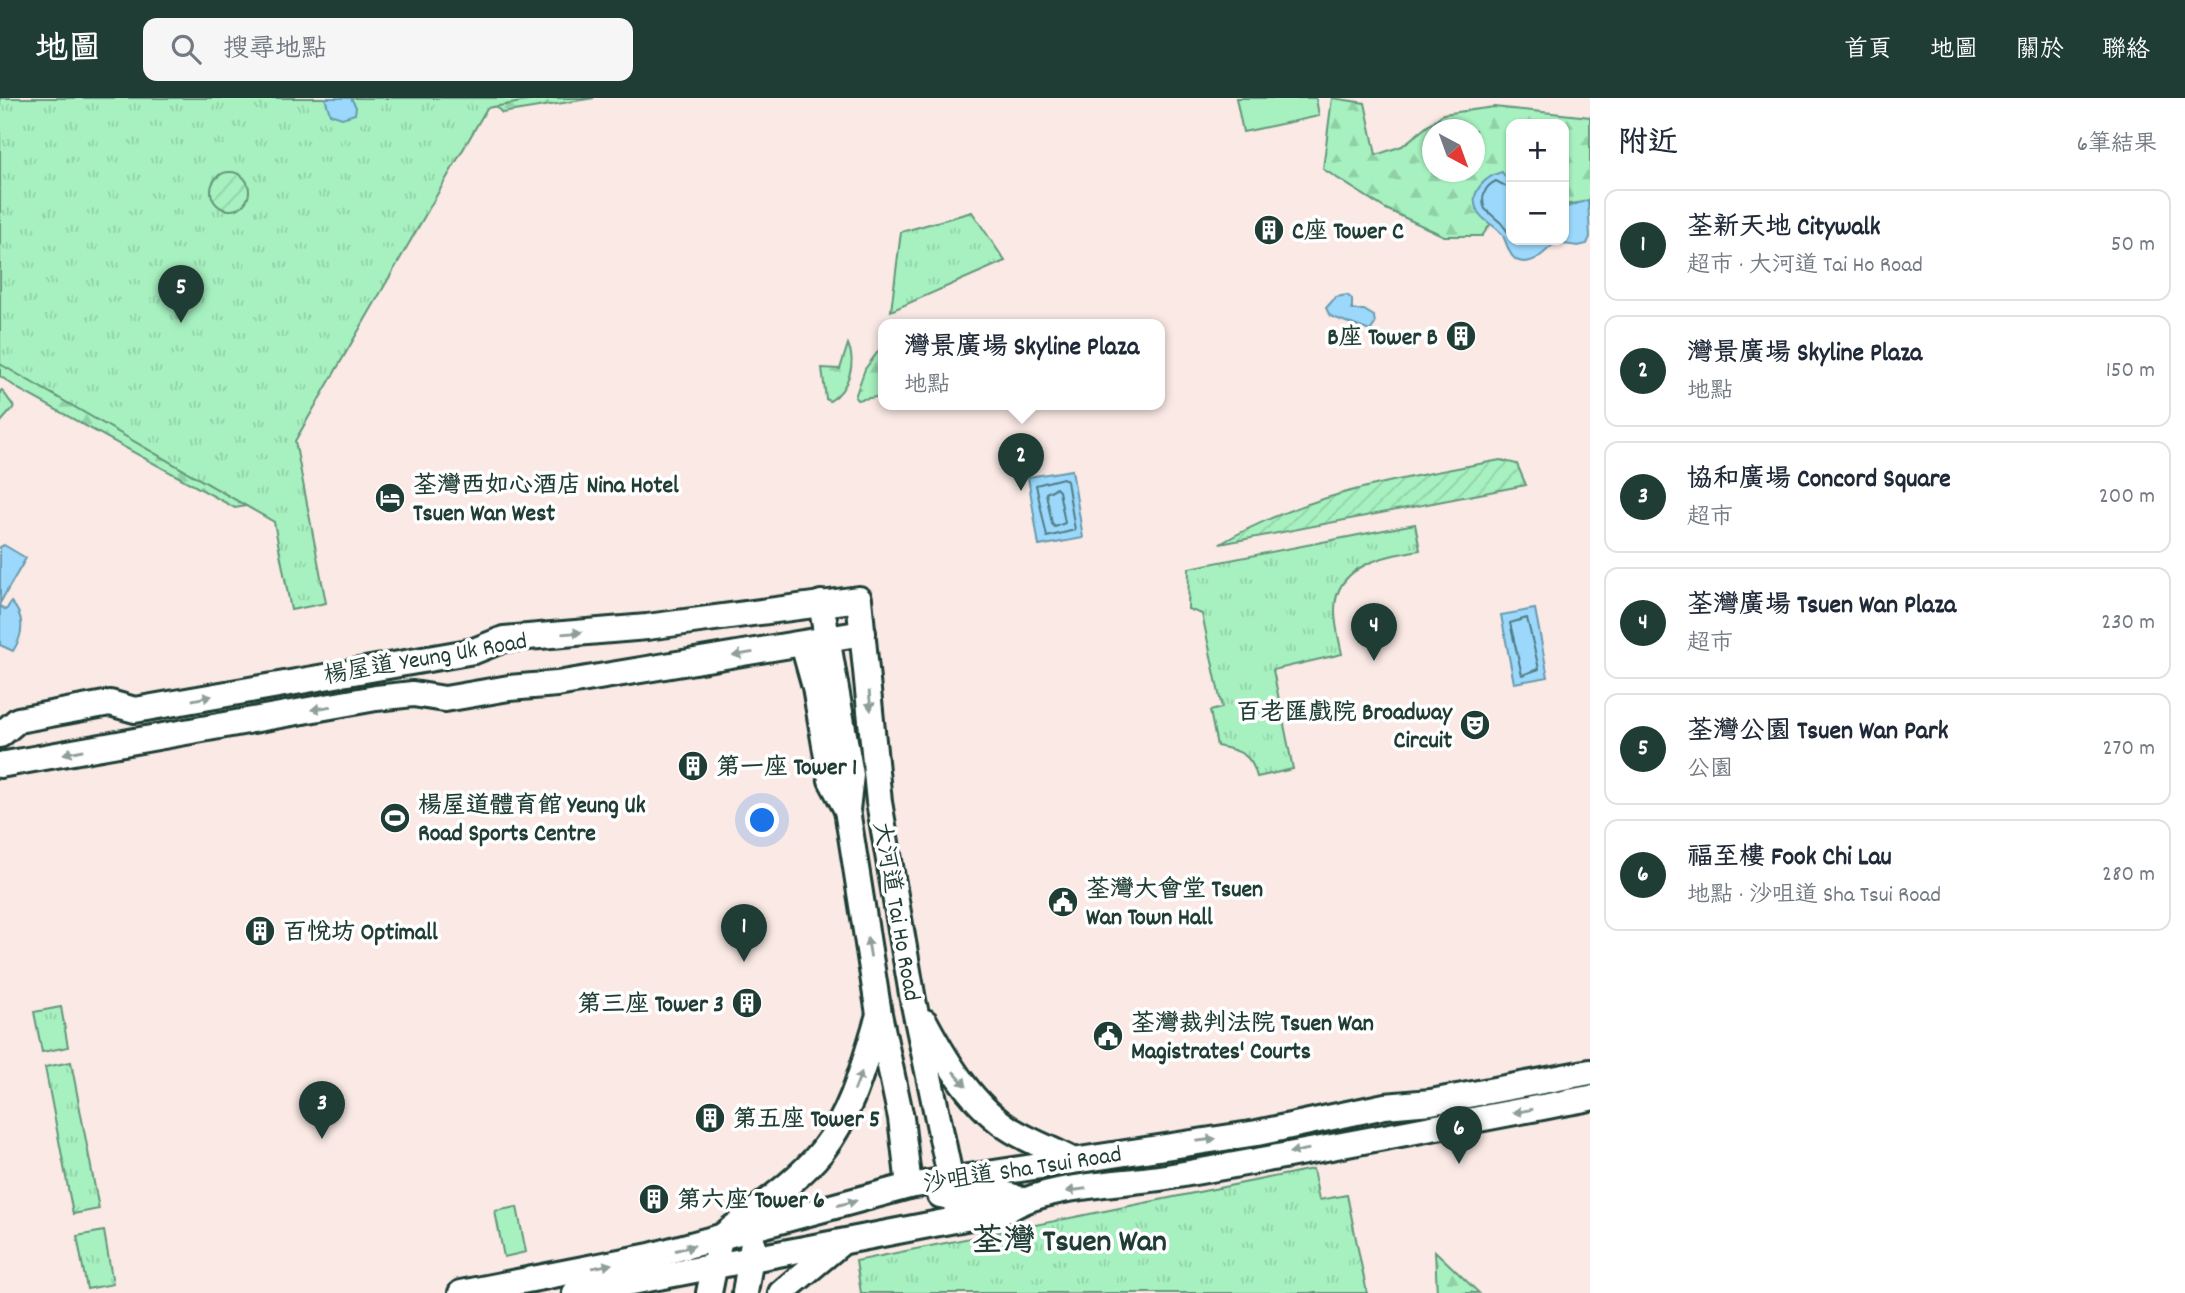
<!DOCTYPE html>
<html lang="zh-TW">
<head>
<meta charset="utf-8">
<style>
	:root { --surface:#fff; --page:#f6f6f7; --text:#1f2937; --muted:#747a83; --line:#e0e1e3; --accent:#1f3d34 }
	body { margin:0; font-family:Dekko,"LXGW WenKai TC",sans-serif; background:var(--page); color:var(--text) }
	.controls { position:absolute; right:21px; top:21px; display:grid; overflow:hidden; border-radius:14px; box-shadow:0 2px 5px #0004 }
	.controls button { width:63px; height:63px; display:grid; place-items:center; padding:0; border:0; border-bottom:2px solid var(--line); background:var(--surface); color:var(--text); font:35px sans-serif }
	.compass { position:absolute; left:1422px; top:21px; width:63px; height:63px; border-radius:50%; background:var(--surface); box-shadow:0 2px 5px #0004; rotate:139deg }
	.you { position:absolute; left:763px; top:723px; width:24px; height:24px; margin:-18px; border:5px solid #fff; border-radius:50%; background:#1a73e8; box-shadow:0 0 0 10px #1a73e833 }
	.badge { display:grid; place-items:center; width:46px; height:46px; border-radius:50%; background:var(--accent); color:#fff; font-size:23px; font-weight:700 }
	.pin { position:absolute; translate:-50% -58px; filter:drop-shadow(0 2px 4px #0008) }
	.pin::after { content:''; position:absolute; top:37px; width:24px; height:21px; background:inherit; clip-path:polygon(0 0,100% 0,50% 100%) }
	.popup { position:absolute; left:878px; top:221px; width:287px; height:91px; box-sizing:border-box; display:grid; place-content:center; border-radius:14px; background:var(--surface); filter:drop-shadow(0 2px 5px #0005); font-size:23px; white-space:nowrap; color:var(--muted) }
	.popup b { font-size:26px; color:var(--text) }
	.popup::after { content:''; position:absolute; left:50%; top:100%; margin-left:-14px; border:14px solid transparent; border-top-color:var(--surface) }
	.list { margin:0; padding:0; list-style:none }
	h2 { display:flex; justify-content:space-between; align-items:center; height:91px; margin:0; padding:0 28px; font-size:30px }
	h2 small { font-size:23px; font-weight:400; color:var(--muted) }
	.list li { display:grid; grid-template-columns:46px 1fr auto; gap:21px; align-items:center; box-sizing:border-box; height:112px; margin:0 14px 14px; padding:0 14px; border:2px solid var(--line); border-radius:14px }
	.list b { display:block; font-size:26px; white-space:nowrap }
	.list p { margin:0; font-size:23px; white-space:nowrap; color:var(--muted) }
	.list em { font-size:23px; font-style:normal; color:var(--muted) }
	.icon { flex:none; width:38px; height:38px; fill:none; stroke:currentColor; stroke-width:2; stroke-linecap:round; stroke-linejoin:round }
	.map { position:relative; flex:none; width:1590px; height:1195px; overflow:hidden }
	header { display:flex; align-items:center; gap:42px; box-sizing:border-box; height:98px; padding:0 35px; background:var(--accent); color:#fff }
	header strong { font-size:33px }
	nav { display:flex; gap:38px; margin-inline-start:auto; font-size:24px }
	.search { width:490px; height:63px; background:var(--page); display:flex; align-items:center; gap:18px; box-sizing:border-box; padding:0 24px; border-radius:14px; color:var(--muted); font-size:26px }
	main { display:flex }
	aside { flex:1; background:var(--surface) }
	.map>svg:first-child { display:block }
</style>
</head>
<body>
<header>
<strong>地圖</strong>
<div class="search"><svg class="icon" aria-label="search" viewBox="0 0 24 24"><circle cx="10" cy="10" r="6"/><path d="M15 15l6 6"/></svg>搜尋地點</div>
<nav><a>首頁</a><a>地圖</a><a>關於</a><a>聯絡</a></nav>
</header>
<main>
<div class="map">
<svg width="1590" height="1195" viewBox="0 0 1590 1195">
	<defs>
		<pattern id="forest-firs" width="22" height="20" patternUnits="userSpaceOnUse" patternTransform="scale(1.75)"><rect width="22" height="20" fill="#a7f1c0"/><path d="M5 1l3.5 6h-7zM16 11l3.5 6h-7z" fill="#8fd0a6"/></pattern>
		<pattern id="park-tufts" width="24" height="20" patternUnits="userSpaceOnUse" patternTransform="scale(1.75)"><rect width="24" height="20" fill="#a7f1c0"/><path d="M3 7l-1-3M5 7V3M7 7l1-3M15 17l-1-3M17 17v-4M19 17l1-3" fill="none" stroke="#8fd0a6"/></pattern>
		<pattern id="garden-furrows" width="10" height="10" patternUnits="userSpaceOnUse" patternTransform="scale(1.75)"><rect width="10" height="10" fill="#a7f1c0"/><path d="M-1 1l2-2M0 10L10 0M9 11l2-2" fill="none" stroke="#8fd0a6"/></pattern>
	</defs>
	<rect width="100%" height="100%" fill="#fae9e5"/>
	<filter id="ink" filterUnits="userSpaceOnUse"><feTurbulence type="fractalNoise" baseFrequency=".0143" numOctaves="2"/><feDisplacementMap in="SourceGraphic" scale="14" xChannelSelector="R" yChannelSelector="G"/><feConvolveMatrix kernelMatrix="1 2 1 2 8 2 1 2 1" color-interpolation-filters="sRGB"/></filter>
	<g filter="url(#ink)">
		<g fill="#a7f1c0" stroke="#63977a" stroke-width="2">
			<path d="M 1236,0 L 1316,0 L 1319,18 L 1243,34 Z"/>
			<path d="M 517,1109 L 526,1154 L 504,1159 L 495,1113 Z"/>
		</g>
		<g fill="url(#forest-firs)" stroke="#63977a" stroke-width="2" fill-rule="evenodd">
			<path d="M 488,0 L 594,0 L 502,15 Z"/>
			<path d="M 1332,0 L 1365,5 L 1376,57 L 1402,48 L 1443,16 L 1494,9 L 1590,19 L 1590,107 L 1584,104 L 1564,107 L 1564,26 L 1511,26 L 1511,113 L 1499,114 L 1482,138 L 1444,138 L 1386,111 L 1323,71 ZM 1433,32 L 1475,32 L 1475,74 L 1433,74 Z"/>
			<path d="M 0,233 L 273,403 L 235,410 L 20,292 L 0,278 Z"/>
			<path d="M 848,246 C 857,266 848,292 830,303 L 826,301 L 822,270 L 840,271 Z"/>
			<path d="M 883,247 L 883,298 L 857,302 L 855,299 L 865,271 Z"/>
			<path d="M 2,292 L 14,309 L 0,325 L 0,293 Z"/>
			<path d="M 1435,1153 L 1479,1195 L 1437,1195 Z"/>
		</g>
		<g fill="url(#park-tufts)" stroke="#63977a" stroke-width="2">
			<path d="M 0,0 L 545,0 L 487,10 L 295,343 L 326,505 L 291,512 L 274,424 L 0,266 Z"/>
			<path d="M 972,114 L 1005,163 L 891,213 L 901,134 Z"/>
			<path d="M 1415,426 L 1420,452 C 1385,458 1334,467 1335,513 C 1335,527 1339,542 1342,556 L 1273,572 L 1293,671 L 1257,679 C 1252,656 1239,652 1217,648 L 1210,613 L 1222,610 L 1202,516 L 1188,511 L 1189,470 Z"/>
			<path d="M 61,909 L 68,949 L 42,954 L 34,914 Z"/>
			<path d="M 71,964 L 99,1111 L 73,1116 L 45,969 Z"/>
			<path d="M 1313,1071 L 1319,1102 L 1347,1097 L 1367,1195 L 861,1195 L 856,1163 Z"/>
			<path d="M 104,1133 L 113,1186 L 87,1191 L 77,1138 Z"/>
		</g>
		<g fill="url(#garden-furrows)" stroke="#63977a" stroke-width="2">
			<circle cx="230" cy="93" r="19"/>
			<path d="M 1500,362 L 1517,366 L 1526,387 L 1220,446 C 1308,394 1401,381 1500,362 Z"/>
		</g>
		<g fill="#9bd8fc" stroke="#699aac" stroke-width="2">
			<path d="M 325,0 L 351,0 L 356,9 L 355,16 L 342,20 L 330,16 Z"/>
			<path d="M 1502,74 L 1511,87 L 1511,142 L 1564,142 L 1564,110 L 1588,102 L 1590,139 L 1587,146 L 1578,148 L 1556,145 C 1545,152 1538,164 1524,164 C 1509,164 1508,146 1502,136 C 1495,127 1484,124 1478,114 C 1467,95 1486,78 1502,74 Z"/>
			<path d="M 1347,197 L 1352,201 L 1352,212 L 1364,212 L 1374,218 L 1375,226 L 1370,233 L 1330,218 L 1326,210 L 1336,199 Z"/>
			<path d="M 1072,372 L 1083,440 L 1039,448 L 1028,379 Z"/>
			<path d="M 4,447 L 26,460 L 0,505 L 0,449 Z"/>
			<path d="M 11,504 C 25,518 24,536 13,553 L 0,547 L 0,508 L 6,512 Z"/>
			<path d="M 1535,511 L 1548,579 L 1514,585 L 1501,517 Z"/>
		</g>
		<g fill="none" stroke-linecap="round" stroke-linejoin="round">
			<g stroke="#517b84" stroke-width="2">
				<path d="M 1511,91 L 1496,83 C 1485,88 1480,99 1485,111 L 1501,125 L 1511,138"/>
				<path d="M 1063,380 L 1067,383 L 1075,432 L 1047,439 L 1036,387 Z"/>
				<path d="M 1056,390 L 1059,393 L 1065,425 L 1055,429 L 1052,426 L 1046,395 Z"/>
				<path d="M 1527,520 L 1539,571 L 1522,577 L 1510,525 Z"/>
			</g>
			<g stroke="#1f3d34" stroke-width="30">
				<g id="secondary">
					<path d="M 821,505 L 851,677 L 847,712 L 879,916 L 901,1020 L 909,1088"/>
					<path d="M 803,546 L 815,589 L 831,682 L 847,712"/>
					<path d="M 0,637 L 18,622 L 110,605 L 135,612 L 474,553 L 504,541 L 647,529 L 859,501 L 879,704 L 913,902 L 959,1121"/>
					<path d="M 0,667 L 376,600 L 413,596 L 445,601 L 509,590 L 557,586 L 863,535"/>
					<path d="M 925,924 C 946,963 973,1009 1013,1033 C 1032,1044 1053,1052 1072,1062"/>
					<path d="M 940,1097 C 972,1106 986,1086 1022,1102"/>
					<path d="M 461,1195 L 650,1158 L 909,1088 L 1257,1035 L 1385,1008 L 1431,1004 L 1590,974"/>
					<path d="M 575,1195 L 1007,1112 C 1048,1085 1122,1087 1172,1078 C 1311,1054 1451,1026 1590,1000"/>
					<path d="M 709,1195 L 720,1140 C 754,1112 794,1087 822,1053 C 852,1015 864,966 878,920"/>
					<path d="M 745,1195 L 753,1145"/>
					<path d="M 781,1195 L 842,1144"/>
				</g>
			</g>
			<use href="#secondary" stroke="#fff" stroke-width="24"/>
		</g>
		<defs><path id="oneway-solid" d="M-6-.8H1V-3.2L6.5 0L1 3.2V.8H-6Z" transform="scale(1.75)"/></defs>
		<g fill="#8f9e9a">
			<use href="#oneway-solid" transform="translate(572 535) rotate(-5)"/>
			<use href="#oneway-solid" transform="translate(743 556) rotate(171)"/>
			<use href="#oneway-solid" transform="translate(202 600) rotate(-11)"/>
			<use href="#oneway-solid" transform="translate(870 603) rotate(85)"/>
			<use href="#oneway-solid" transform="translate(321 610) rotate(170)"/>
			<use href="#oneway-solid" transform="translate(73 654) rotate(169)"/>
			<use href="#oneway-solid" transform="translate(869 849) rotate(-99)"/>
			<use href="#oneway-solid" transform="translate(960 981) rotate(48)"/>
			<use href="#oneway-solid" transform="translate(858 983) rotate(-69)"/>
			<use href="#oneway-solid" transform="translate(1523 1013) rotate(170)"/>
			<use href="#oneway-solid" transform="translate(1206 1042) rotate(-8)"/>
			<use href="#oneway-solid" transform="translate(1299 1053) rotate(170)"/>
			<use href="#oneway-solid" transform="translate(1076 1092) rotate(172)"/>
			<use href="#oneway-solid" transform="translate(847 1105) rotate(-14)"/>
			<use href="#oneway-solid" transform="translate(685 1150) rotate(-15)"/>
			<use href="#oneway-solid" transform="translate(602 1168) rotate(-11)"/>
		</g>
	</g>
	<defs>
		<g id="building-disc" transform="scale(1.575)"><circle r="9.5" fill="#1f3d34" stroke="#fff"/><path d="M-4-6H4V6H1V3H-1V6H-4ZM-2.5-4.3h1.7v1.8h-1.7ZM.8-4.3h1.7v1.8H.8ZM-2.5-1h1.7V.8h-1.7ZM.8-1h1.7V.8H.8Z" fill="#fff"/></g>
		<g id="hotel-disc" transform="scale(1.575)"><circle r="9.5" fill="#1f3d34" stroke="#fff"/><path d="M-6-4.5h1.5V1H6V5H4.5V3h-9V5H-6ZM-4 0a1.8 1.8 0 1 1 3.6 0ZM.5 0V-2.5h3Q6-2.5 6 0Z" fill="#fff"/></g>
		<g id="theatre-disc" transform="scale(1.575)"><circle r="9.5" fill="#1f3d34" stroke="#fff"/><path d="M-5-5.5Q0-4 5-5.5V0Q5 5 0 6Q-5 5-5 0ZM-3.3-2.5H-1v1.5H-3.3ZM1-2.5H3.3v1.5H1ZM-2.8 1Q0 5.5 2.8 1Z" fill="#fff"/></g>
		<g id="stadium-disc" transform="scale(1.575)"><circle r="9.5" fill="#1f3d34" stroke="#fff"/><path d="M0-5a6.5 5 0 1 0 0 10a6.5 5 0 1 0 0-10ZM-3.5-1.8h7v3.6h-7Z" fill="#fff"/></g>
		<g id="civic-disc" transform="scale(1.575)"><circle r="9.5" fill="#1f3d34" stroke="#fff"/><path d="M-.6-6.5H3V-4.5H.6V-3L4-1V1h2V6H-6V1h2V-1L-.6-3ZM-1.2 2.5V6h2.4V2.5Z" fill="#fff"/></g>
	</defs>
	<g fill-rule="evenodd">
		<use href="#building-disc" x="1269" y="132"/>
		<use href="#building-disc" x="1461" y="238"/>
		<use href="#hotel-disc" x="390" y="400"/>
		<use href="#theatre-disc" x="1475" y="627"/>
		<use href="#building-disc" x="693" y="668"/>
		<use href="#stadium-disc" x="395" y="720"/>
		<use href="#civic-disc" x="1063" y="804"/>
		<use href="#building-disc" x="260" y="833"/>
		<use href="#building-disc" x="747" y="905"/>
		<use href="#civic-disc" x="1108" y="938"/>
		<use href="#building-disc" x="710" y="1020"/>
		<use href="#building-disc" x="654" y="1101"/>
	</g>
	<g text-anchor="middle" stroke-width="7" stroke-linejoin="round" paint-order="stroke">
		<g font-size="24" font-weight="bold" fill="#1f3d34" stroke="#fff" text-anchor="start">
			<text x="1292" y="140">C座 Tower C</text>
			<text x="1438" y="246" text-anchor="end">B座 Tower B</text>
			<text x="413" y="394">荃灣西如心酒店 Nina Hotel<tspan x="413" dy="28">Tsuen Wan West</tspan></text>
			<text x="1452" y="621" text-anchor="end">百老匯戲院 Broadway<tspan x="1452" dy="28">Circuit</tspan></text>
			<text x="716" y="676">第一座 Tower 1</text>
			<text x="418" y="714">楊屋道體育館 Yeung Uk<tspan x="418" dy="28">Road Sports Centre</tspan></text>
			<text x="1086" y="798">荃灣大會堂 Tsuen<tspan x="1086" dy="28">Wan Town Hall</tspan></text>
			<text x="283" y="841">百悅坊 Optimall</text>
			<text x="724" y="913" text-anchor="end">第三座 Tower 3</text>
			<text x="1131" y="932">荃灣裁判法院 Tsuen Wan<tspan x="1131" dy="28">Magistrates' Courts</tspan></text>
			<text x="733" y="1028">第五座 Tower 5</text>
			<text x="677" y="1109">第六座 Tower 6</text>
		</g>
		<g font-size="24" fill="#1f3d34" stroke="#fff">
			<text transform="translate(425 559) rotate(-10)" y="8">楊屋道 Yeung Uk Road</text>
			<text transform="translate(898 813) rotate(80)" y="8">大河道 Tai Ho Road</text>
			<text transform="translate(1022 1070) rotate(-9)" y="8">沙咀道 Sha Tsui Road</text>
		</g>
		<g font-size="32" font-weight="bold" fill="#1f3d34" stroke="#fff">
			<text x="1069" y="1152">荃灣 Tsuen Wan</text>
		</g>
	</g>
</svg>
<div class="controls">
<button>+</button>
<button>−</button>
</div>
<svg class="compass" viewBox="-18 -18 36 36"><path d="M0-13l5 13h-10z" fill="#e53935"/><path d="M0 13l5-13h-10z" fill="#747a83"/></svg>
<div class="you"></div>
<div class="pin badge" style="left:744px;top:864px">1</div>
<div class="pin badge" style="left:1021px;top:393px">2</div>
<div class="popup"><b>灣景廣場 Skyline Plaza</b>地點</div>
<div class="pin badge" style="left:322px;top:1041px">3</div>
<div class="pin badge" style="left:1374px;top:563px">4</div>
<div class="pin badge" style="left:181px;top:225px">5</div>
<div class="pin badge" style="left:1459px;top:1066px">6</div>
</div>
<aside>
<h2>附近<small>6筆結果</small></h2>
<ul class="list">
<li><span class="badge">1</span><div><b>荃新天地 Citywalk</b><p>超市 · 大河道 Tai Ho Road</p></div><em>50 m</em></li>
<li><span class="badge">2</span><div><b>灣景廣場 Skyline Plaza</b><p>地點</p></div><em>150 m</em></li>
<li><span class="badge">3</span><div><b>協和廣場 Concord Square</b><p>超市</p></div><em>200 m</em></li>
<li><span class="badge">4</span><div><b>荃灣廣場 Tsuen Wan Plaza</b><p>超市</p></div><em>230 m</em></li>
<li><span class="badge">5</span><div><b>荃灣公園 Tsuen Wan Park</b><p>公園</p></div><em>270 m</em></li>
<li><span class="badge">6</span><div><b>福至樓 Fook Chi Lau</b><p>地點 · 沙咀道 Sha Tsui Road</p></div><em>280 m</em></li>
</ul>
</aside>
</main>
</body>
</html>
